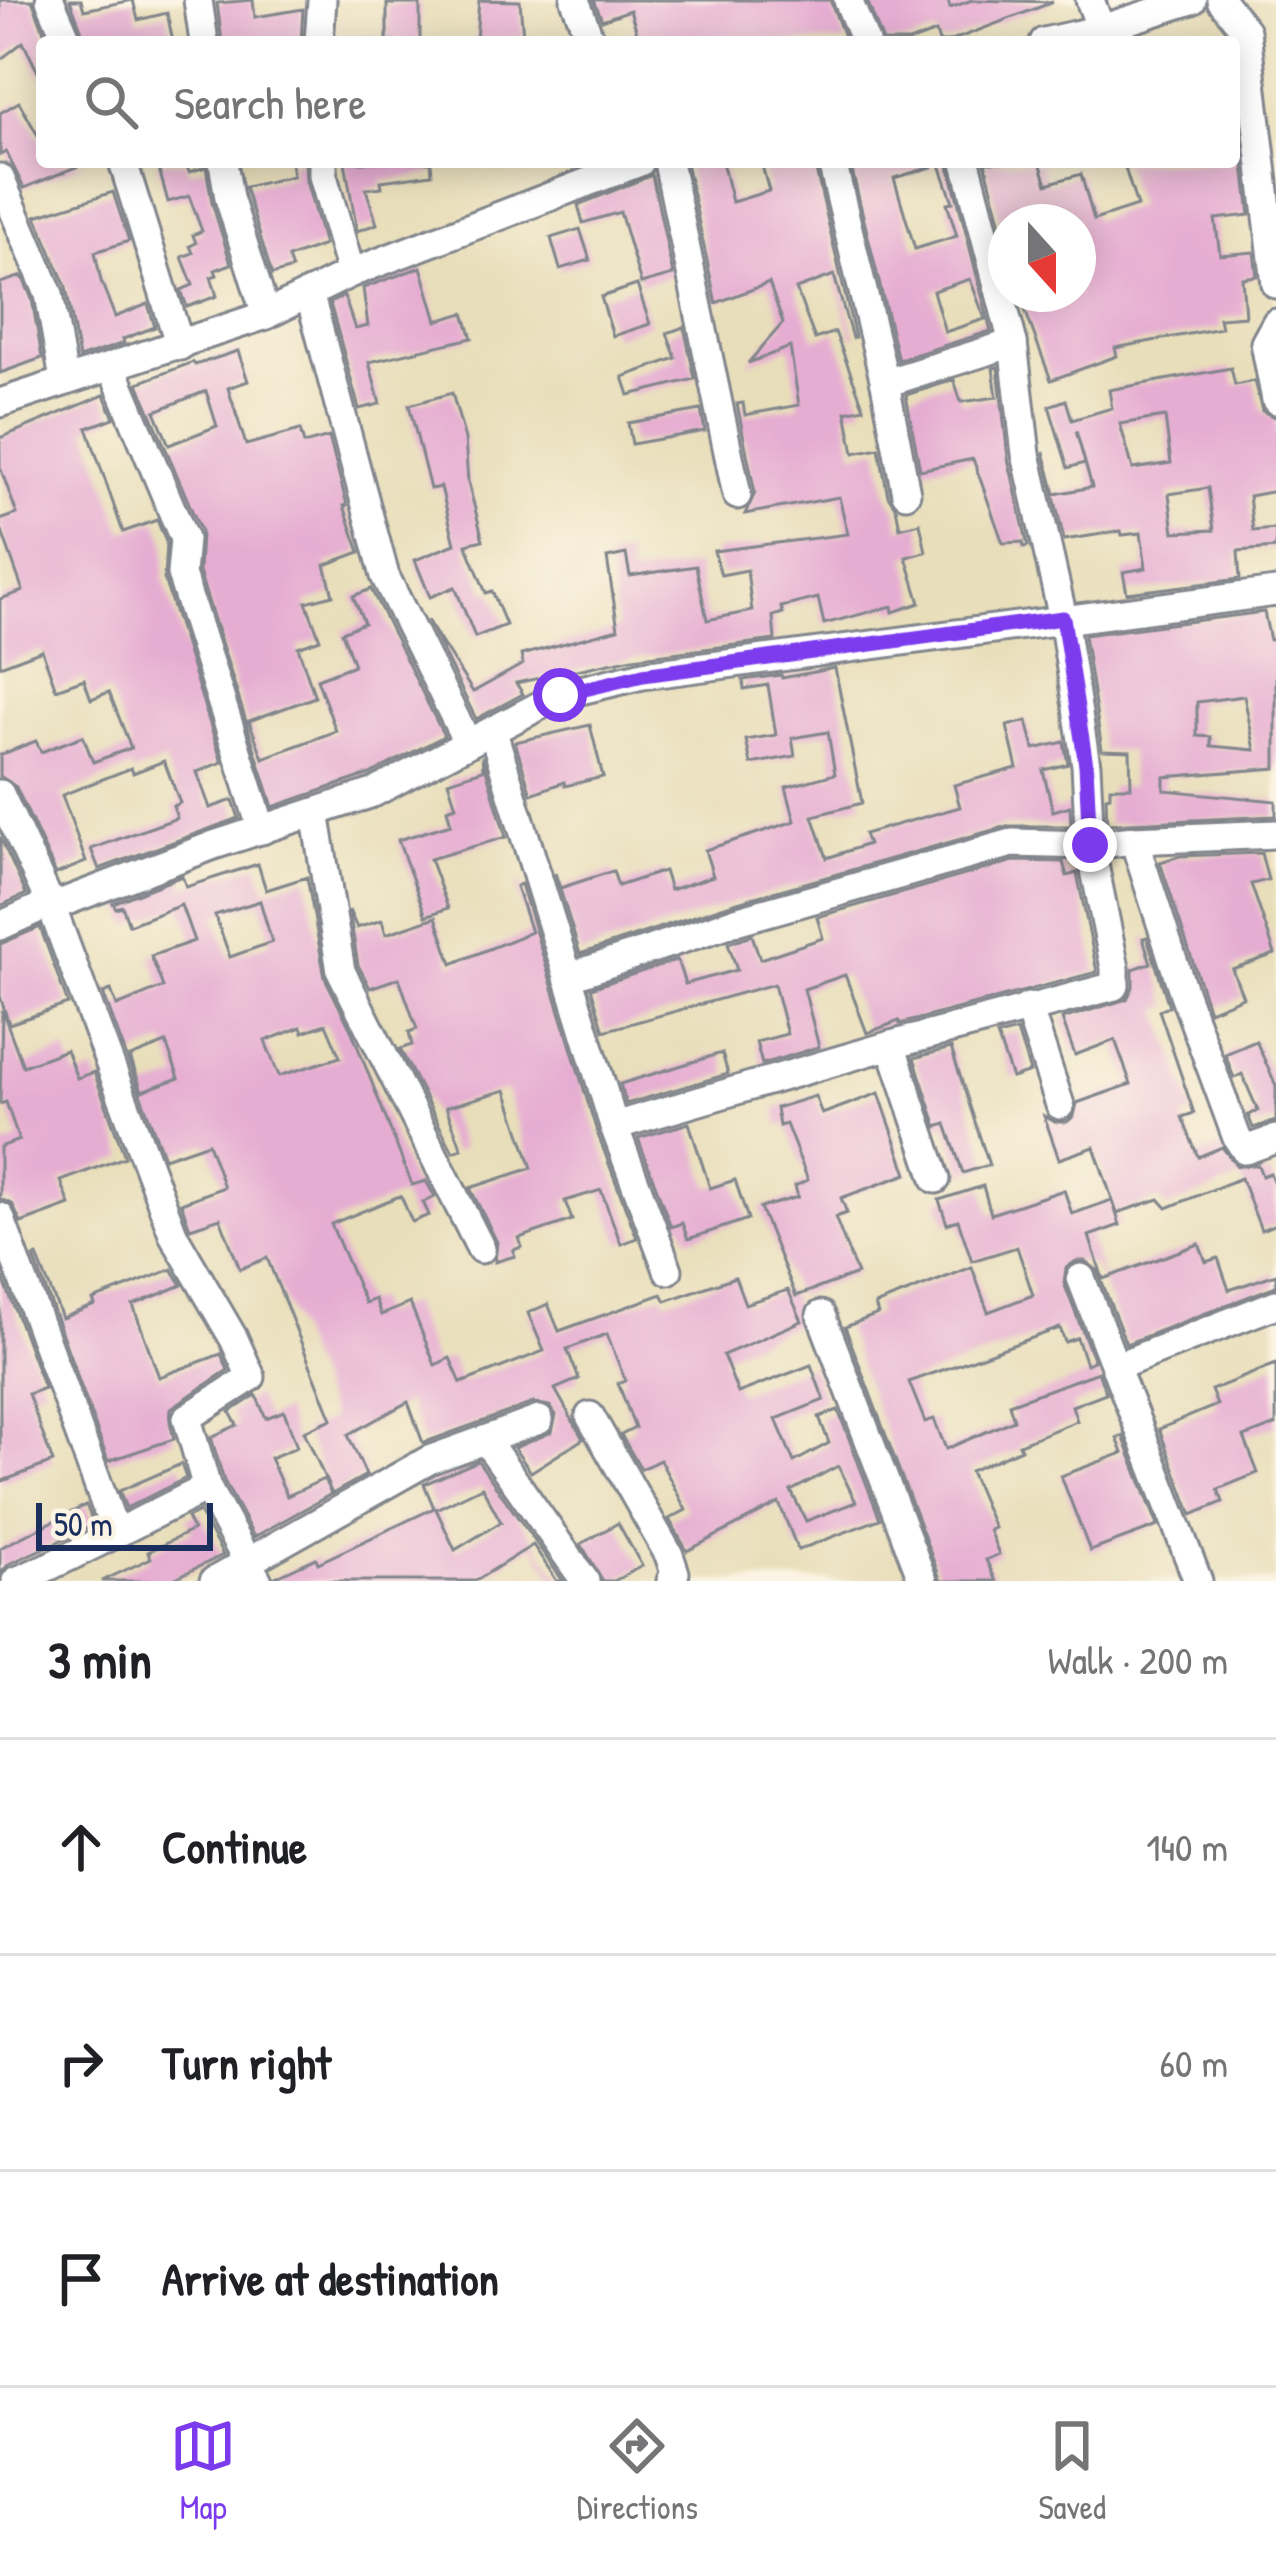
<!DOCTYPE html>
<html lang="en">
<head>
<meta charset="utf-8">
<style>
	:root { --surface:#fff; --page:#f2f2f2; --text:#202124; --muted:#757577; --line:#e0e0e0; --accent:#7c3aed }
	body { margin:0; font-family:"Patrick Hand",sans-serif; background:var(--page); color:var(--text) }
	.compass { position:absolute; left:988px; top:204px; width:108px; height:108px; border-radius:50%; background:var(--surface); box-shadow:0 6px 30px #0003; rotate:159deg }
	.scale { position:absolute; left:36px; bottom:30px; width:177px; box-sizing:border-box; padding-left:12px; border:6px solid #1b2f5e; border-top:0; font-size:33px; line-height:42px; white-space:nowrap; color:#1b2f5e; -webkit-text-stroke:9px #fcf5e5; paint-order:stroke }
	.stop { position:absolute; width:36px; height:36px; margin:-27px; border:9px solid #7c3aed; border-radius:50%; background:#fff }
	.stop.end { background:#7c3aed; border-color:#fff; box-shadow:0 3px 12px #0008 }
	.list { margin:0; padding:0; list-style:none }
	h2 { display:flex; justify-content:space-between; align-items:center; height:156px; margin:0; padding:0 48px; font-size:51px }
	h2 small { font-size:39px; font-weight:400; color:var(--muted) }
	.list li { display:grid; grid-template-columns:78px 1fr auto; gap:36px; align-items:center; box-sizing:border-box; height:216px; padding:0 48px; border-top:3px solid var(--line) }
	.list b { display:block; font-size:45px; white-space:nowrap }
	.list em { font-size:39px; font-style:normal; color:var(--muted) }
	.icon { flex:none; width:66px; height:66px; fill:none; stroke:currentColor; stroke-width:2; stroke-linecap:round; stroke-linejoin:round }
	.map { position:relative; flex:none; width:1276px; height:1581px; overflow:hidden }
	.search { position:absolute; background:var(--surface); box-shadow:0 6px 30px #0003; left:36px; right:36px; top:36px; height:132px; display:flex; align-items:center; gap:30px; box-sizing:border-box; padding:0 42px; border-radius:12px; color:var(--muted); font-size:45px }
	.sheet { height:804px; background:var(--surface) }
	nav { display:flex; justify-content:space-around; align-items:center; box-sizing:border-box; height:168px; border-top:3px solid var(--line); background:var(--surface); font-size:33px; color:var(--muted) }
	nav a { display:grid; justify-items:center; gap:6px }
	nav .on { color:var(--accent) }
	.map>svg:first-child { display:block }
</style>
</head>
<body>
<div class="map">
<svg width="1276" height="1581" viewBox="0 0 1276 1581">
	<rect width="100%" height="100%" fill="#fcf5e5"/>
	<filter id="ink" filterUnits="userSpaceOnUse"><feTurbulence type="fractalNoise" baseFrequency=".00833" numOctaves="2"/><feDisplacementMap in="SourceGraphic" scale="24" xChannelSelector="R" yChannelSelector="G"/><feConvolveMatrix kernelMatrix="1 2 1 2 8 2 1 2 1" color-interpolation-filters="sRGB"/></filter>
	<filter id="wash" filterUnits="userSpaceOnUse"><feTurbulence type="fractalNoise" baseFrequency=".004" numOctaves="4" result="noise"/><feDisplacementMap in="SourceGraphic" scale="48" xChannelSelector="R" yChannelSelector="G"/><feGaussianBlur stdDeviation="2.7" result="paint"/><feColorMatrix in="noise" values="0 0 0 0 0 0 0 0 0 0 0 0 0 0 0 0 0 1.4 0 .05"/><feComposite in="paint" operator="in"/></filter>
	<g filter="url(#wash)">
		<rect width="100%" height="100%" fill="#e8deba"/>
		<g id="blocks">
			<g fill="#e6add2" fill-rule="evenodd">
				<path d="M 0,0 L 32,0 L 48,42 L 42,42 L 42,80 L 23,42 L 0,60 Z"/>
				<path d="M 70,0 L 81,0 L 84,10 L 133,0 L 138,20 L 167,13 L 173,42 L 86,42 Z"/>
				<path d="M 253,0 L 255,17 L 303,9 L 301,42 L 222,42 L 217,3 Z"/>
				<path d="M 479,0 L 520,1 L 523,37 L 476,40 Z"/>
				<path d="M 594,0 L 830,0 L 846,42 L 640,42 L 630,10 L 602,20 Z"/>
				<path d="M 867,0 L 948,0 L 950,8 L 972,0 L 1053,2 L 948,42 L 939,42 L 936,32 L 909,42 L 883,42 Z"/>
				<rect x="387" y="4" width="33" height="38"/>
				<path d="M 19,102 L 42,143 L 42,162 L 86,163 L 24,188 L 6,152 L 0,155 L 0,113 Z"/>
				<path d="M 1234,116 L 1238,116 L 1250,215 L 1215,219 L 1220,255 L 1254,252 L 1257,276 L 1242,278 L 1245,316 L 1219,318 L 1221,328 L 1115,348 L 1117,356 L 1051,380 L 1019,294 L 1078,294 L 1078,222 L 1006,222 L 1006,244 L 985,162 L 1040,162 L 1047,184 L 1081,174 L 1094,220 L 1137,206 L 1123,162 L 1234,162 Z"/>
				<path d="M 157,162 L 185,162 L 189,172 L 206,167 L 212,203 L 231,264 L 215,270 L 217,275 L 211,277 L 217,296 L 187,307 L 181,290 L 193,285 L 182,257 L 193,253 L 190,246 L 196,243 L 193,235 L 202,231 L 189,196 L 168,202 Z"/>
				<path d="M 291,162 L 305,162 L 306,181 L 324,245 L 288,258 L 292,269 L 272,275 L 245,187 L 293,176 Z"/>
				<path d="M 345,162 L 431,162 L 432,174 L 381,181 L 382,187 L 366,189 L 377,224 L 357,231 Z"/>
				<path d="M 686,162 L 722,162 L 732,202 L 769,191 L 761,162 L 814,162 L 855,337 L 852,338 L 834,275 L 796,289 L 815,339 L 835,332 L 864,408 L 846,412 L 854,453 L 879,448 L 888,496 L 896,508 L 900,528 L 920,523 L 926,552 L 906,557 L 920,603 L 893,612 L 892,606 L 824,624 L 818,598 L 781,607 L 783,613 L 773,616 L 775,640 L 633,658 L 516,683 L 523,694 L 476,719 L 427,620 L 473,692 L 523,664 L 521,655 L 618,629 L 607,558 L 626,554 L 630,576 L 696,566 L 707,620 L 752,611 L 747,570 L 721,575 L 714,551 L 848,534 L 839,497 L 745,514 L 755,493 L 737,404 L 743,403 L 745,415 L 799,405 L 790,347 L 748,363 L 783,323 L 769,283 L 716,303 Z"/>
				<path d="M 866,162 L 931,162 L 932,167 L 894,178 L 915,249 L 957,236 L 947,203 L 953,202 L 939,162 L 948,162 L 991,331 L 898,360 L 851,166 ZM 970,279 L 985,319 L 945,332 L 933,291 Z"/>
				<path d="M 652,175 L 673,275 L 641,284 L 620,212 L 583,223 L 578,205 Z"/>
				<path d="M 113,192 L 129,241 L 95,252 L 101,281 L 115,317 L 148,304 L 155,327 L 123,339 L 124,343 L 79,358 L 66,287 L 36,216 Z"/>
				<path d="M 580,229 L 590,260 L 560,269 L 551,238 Z"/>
				<path d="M 421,267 L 437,321 L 464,313 L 472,338 L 369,362 L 380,404 L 359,409 L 330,303 L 344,296 L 355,329 L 368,326 L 363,288 Z"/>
				<path d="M 22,276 L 32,299 L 42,358 L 0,373 L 0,283 Z"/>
				<path d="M 637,285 L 650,324 L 613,336 L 601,297 Z"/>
				<path d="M 684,327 L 695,379 L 629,395 L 623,377 L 676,358 L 667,333 Z"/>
				<path d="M 238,351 L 248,381 L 228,388 L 246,445 L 300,430 L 304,444 L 329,437 L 347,505 L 344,506 L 360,552 L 325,565 L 333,595 L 306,602 L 320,639 L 298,647 L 315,697 L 249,721 L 263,758 L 336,731 L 317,679 L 354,665 L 342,632 L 364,623 L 353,596 L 371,589 L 444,736 L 370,774 L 273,807 L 199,572 L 201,532 L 138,383 L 193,362 L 195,365 ZM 206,391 L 217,426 L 169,445 L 155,411 Z"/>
				<path d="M 998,367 L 1008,458 L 1028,546 L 1024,547 L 1023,542 L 1003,543 L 973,459 L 920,470 L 906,395 L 954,380 L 961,402 L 997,397 L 993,368 Z"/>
				<path d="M 1231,368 L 1235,385 L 1254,381 L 1262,411 L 1276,418 L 1276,491 L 1249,496 L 1253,531 L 1276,529 L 1276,548 L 1238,551 L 1240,579 L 1127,593 L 1123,572 L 1146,568 L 1141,533 L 1122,535 L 1121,531 L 1064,540 L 1044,452 L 1055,494 L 1092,487 L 1076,431 L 1085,463 L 1068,468 L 1049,406 L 1066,400 L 1072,420 L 1112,408 L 1109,390 ZM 1165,417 L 1171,463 L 1133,469 L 1120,424 ZM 1208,488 L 1214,530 L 1174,532 L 1169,494 Z"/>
				<path d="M 452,393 L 465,439 L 468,482 L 483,540 L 466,544 L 486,593 L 492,591 L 506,625 L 475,637 L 455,587 L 430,597 L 415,560 L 455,544 L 441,487 L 430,489 L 409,405 Z"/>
				<path d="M 104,395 L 114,418 L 87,428 L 123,532 L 157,520 L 166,542 L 164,579 L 222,762 L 197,772 L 210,808 L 233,800 L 239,818 L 99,869 L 91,849 L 177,818 L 173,806 L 180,803 L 164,761 L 133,773 L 131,768 L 62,795 L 86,862 L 56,874 L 16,787 L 0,776 L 0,755 L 36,741 L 41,752 L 83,736 L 93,762 L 131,748 L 109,692 L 91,699 L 84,679 L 56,689 L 42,650 L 0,666 L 0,599 L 23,591 L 0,526 L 0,520 L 17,514 L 0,467 L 0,438 Z"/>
				<path d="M 701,410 L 705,431 L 632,444 L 628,423 Z"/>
				<path d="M 1264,612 L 1270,640 L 1276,639 L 1276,768 L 1164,777 L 1164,790 L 1276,801 L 1276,816 L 1107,824 L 1106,797 L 1110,796 L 1110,787 L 1131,787 L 1130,751 L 1102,750 L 1084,635 ZM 1244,696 L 1255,750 L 1211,746 L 1211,737 L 1197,736 L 1197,702 Z"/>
				<path d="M 835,668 L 862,803 L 813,816 L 827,858 L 868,844 L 864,834 L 960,807 L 954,785 L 1017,768 L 1007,726 L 1027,721 L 1034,749 L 1064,742 L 1068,764 L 1043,770 L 1053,811 L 1070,806 L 1071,826 L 1007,826 L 734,903 L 580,954 L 555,873 L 560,888 L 613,871 L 618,886 L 664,871 L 670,890 L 713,876 L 705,850 L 795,821 L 786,787 L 835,774 L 828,732 L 792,738 L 795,756 L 751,764 L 746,740 L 776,735 L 768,685 L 744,689 L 743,680 L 781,675 L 782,678 Z"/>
				<path d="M 590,725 L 603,777 L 565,786 L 564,782 L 531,794 L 515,742 Z"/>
				<path d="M 482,756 L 506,837 L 430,859 L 448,908 L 426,916 L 398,840 L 451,824 L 447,809 L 456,806 L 448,781 L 483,770 Z"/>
				<path d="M 0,837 L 26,894 L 0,906 Z"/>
				<path d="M 1261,853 L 1268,880 L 1251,884 L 1275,954 L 1232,969 L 1243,997 L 1209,1011 L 1160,862 L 1180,856 Z"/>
				<path d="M 1014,861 L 1063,862 L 1067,876 L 1077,873 L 1097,972 L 900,1024 L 899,1021 L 867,1033 L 845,975 L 804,989 L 819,1047 L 762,1064 L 756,1042 L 787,1034 L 774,984 L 604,1031 L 591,988 L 677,960 L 685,984 L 737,970 L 728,943 L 752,935 L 760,959 L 823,938 L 817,917 Z"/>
				<path d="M 258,864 L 266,890 L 307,877 L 325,978 L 352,1032 L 412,1185 L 426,1181 L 435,1197 L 423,1202 L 429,1215 L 412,1222 L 401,1196 L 397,1197 L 331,1224 L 365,1303 L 375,1299 L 381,1315 L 410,1303 L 435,1365 L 450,1358 L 461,1383 L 544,1351 L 528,1313 L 548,1304 L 559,1331 L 662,1294 L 666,1301 L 735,1277 L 745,1304 L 788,1290 L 802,1321 L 723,1355 L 738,1393 L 811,1365 L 824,1400 L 776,1419 L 794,1462 L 829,1443 L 819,1417 L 838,1410 L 880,1519 L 798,1550 L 779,1503 L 687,1551 L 669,1519 L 686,1510 L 660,1460 L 641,1469 L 621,1435 L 635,1428 L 618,1383 L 625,1380 L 607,1334 L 567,1349 L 579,1379 L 555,1389 L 583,1439 L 531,1472 L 514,1448 L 552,1432 L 556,1415 L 550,1406 L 533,1403 L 423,1443 L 408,1402 L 348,1435 L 366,1475 L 332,1494 L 304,1431 L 332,1419 L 267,1258 L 240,1269 L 220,1218 L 190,1228 L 181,1203 L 224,1187 L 208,1143 L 164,1158 L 103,993 L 111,990 L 117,1006 L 163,987 L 151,956 L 194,941 L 181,905 L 129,925 L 122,906 L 116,908 L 113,903 L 182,876 L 186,887 ZM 260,901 L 272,942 L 230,957 L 215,915 ZM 326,1024 L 340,1057 L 279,1076 L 265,1041 L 301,1027 L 303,1032 ZM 166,1043 L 179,1078 L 142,1091 L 130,1057 ZM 838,1466 L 856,1502 L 806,1521 L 791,1491 Z"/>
				<path d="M 521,884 L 597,1132 L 637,1238 L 621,1244 L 601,1190 L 565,1201 L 572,1220 L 519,1238 L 522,1247 L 513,1250 L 515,1256 L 495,1262 L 497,1242 L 470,1188 L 532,1168 L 506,1090 L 446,1107 L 462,1149 L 453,1152 L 400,1049 L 412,1045 L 409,1032 L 417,1029 L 399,978 L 370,988 L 358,965 L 349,910 L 357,928 L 382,920 L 386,934 L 436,917 L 452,964 L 531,932 L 516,886 Z"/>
				<path d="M 40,927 L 68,1004 L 9,1024 L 0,996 L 0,944 Z"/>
				<path d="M 1147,937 L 1169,1006 L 1159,1010 L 1194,1113 L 1182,1117 L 1198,1157 L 1222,1147 L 1237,1166 L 1258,1165 L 1262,1176 L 1270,1173 L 1276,1189 L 1276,1224 L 1261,1230 L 1241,1178 L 1167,1208 L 1159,1199 L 1117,1213 L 1094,1147 L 1059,1159 L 1044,1116 L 1055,1122 L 1067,1122 L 1074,1116 L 1077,1103 L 1131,1084 L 1115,1040 L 1075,1055 L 1062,1019 L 1127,999 L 1133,987 L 1133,969 L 1151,963 L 1143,938 Z"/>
				<path d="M 2,1010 L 23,1066 L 66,1050 L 77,1078 L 94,1072 L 125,1157 L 61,1181 L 70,1205 L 21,1223 L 12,1204 L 0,1199 L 0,1147 L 19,1140 L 6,1102 L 0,1104 Z"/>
				<path d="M 1017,1031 L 1030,1072 L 1012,1078 L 997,1036 Z"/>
				<path d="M 1256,1041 L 1276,1086 L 1276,1121 L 1253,1128 L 1248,1115 L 1258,1111 L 1242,1074 L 1234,1078 L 1225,1054 Z"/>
				<path d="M 951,1048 L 989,1165 L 963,1173 L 946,1124 L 937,1127 L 914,1058 Z"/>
				<path d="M 722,1053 L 728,1074 L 626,1104 L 620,1084 Z"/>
				<path d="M 879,1093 L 907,1174 L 841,1198 L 847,1213 L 835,1217 L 857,1274 L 796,1296 L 760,1208 L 798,1197 L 795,1186 L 808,1180 L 786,1124 L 779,1126 L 776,1108 L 815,1096 L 822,1114 Z"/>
				<path d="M 689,1123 L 710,1188 L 735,1180 L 748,1219 L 688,1239 L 682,1223 L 671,1227 L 638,1138 Z"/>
				<path d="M 983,1186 L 991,1214 L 1064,1190 L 1072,1214 L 1112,1200 L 1120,1225 L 1089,1236 L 1103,1279 L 1199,1244 L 1206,1262 L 1218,1258 L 1229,1290 L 1276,1274 L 1276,1286 L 1126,1344 L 1097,1270 L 1085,1261 L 1076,1261 L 1066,1268 L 1064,1283 L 1094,1361 L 1086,1364 L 1077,1338 L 1065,1342 L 1060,1328 L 909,1382 L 925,1422 L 934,1419 L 946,1449 L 1014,1420 L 1009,1404 L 1098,1372 L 1106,1393 L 1072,1406 L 1077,1421 L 1019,1444 L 1021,1449 L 970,1471 L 994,1528 L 989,1530 L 999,1554 L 986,1560 L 996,1581 L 941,1581 L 845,1327 L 878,1314 L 875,1305 L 972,1267 L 988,1312 L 1033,1295 L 1017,1247 L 972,1261 L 958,1220 L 947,1224 L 939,1200 Z"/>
				<path d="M 37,1256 L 62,1318 L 95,1305 L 93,1300 L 172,1269 L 182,1285 L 133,1305 L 159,1377 L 221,1354 L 228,1370 L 171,1408 L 170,1422 L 174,1439 L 108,1461 L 34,1257 Z"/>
				<path d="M 0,1270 L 44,1388 L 28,1394 L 53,1462 L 0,1482 Z"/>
				<path d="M 1276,1364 L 1276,1425 L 1244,1437 L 1258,1473 L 1218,1489 L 1223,1502 L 1192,1515 L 1159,1429 L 1217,1405 L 1211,1390 Z"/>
				<path d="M 256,1395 L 266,1418 L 284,1411 L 297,1447 L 270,1458 L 287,1496 L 324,1479 L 331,1494 L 254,1537 L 224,1481 L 211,1437 L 237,1425 L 230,1412 Z"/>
				<path d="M 1123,1436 L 1158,1526 L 1090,1551 L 1061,1476 L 1123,1453 L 1117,1438 Z"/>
				<path d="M 478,1461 L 563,1581 L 557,1581 L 533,1545 L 475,1581 L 276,1581 L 275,1577 L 316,1558 L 318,1563 L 434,1508 L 424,1484 ZM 482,1487 L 501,1522 L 455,1550 L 436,1509 Z"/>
				<path d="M 181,1464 L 186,1478 L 126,1508 L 119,1491 Z"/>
				<path d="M 86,1505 L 94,1525 L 9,1564 L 0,1574 L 0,1548 Z"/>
				<path d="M 199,1512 L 223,1555 L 169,1581 L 102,1581 L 151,1558 L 148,1552 L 193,1530 L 187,1518 Z"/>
				<path d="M 618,1523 L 642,1566 L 614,1581 L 603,1581 L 581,1544 Z"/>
			</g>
		</g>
	</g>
	<g filter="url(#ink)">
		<use href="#blocks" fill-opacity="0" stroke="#82868c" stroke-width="3"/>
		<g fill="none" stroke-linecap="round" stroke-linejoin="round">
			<g stroke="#82868c" stroke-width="33">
				<g id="minor">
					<path d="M 50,0 L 68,42"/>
					<path d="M 198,0 L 204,42"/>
					<path d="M 575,0 L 591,42"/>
					<path d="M 848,0 L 865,42"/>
					<path d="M 1090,0 L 1101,29"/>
					<path d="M 1221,0 L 1246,31 L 1276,284"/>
					<path d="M 319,42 L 322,0"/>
					<path d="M 1044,42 L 1101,29 L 1192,0"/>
					<path d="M 123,162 L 180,346"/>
					<path d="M 223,162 L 229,198 L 266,315"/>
					<path d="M 323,162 L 323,176 L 351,273"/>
					<path d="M 668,162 L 737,495"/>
					<path d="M 832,162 L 885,383 L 906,493"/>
					<path d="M 0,178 L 49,294 L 64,380"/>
					<path d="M 309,293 L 385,576 L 467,742"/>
					<path d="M 1276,323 L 1265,343 L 1276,400"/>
					<path d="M 112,367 L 184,539 L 181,574 L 262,830"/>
					<path d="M 885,383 L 1013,343"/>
					<path d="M 0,403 L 266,315 L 351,273 L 640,162"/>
					<path d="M 493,732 L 614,1126 L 668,1270"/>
					<path d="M 0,794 L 50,903 L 174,1236 L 234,1339 L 251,1377 L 187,1418 L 207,1488 C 143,1518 81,1554 16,1581"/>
					<path d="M 315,812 L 341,971 L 481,1249"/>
					<path d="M 1134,840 L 1184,994 L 1237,1138 L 1245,1150 L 1276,1139"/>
					<path d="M 0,926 L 50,903 L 64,902 L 214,845 L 373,793 L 560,695 L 643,675 L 1276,592"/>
					<path d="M 568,977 L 739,920 L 1012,843 L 1090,845 L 1134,840 L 1276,834"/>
					<path d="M 1028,1007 L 1060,1105"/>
					<path d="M 891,1045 L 936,1179"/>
					<path d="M 614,1126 L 891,1045 L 1115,986 L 1115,968 L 1090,845 L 1086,765 L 1063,618 L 1026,454 L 1013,343 L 966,162"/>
					<path d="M 0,1217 L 115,1531"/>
					<path d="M 1081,1278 L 1198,1581"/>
					<path d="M 821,1315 L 923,1581"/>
					<path d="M 1115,1367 L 1276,1304"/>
					<path d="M 590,1416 L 669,1555 L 675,1573 L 671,1581"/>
					<path d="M 487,1442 L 585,1581"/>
					<path d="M 207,1488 L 258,1581"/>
					<path d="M 214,1581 L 429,1460 L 539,1420"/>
				</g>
			</g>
			<use href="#minor" stroke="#fff" stroke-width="27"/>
		</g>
	</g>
	<g fill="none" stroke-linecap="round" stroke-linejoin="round" filter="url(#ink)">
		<path stroke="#7c3aed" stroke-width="15" d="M 560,695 L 643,675 L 1063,618 L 1086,765 L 1090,845"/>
	</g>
</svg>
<svg class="compass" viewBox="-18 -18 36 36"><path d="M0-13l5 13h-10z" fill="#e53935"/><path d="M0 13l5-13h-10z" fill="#757577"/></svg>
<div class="scale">50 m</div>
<div class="stop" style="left:560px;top:695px"></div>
<div class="stop end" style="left:1090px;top:845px"></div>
<div class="search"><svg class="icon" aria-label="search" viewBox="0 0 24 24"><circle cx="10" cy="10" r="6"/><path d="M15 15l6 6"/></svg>Search here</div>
</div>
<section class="sheet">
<h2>3 min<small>Walk · 200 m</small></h2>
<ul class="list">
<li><svg class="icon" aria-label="ahead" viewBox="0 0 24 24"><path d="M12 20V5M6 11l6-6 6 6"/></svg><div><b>Continue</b></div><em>140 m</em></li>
<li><svg class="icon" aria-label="right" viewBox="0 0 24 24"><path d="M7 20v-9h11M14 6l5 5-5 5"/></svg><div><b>Turn right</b></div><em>60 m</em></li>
<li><svg class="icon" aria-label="arrive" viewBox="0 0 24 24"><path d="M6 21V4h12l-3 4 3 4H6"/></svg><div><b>Arrive at destination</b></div></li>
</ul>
</section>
<nav>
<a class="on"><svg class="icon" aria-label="map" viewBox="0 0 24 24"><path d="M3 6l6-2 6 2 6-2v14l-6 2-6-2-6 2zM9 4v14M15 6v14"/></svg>Map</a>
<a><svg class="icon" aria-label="directions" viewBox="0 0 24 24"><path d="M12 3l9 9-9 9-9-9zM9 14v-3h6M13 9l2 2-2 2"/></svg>Directions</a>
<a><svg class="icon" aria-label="saved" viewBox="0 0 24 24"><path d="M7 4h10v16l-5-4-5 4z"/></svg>Saved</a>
</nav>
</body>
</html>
